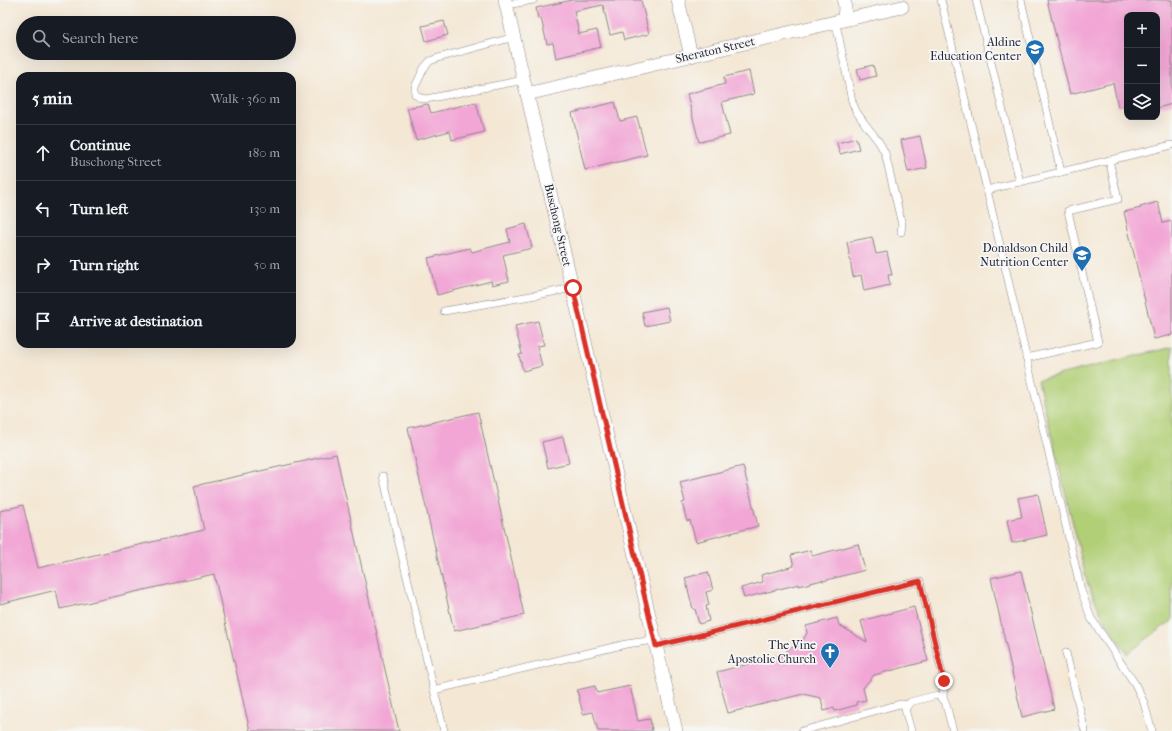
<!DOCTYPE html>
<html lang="en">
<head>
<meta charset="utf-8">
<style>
	:root { --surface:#171b24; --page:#242831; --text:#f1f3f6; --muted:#9ea1a6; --line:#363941 }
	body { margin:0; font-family:"IM FELL French Canon",serif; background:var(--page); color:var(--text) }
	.controls { position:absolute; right:12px; top:12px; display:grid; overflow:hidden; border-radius:8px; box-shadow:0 4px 16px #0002 }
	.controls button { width:36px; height:36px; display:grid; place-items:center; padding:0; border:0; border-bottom:1px solid var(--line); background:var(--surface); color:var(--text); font:20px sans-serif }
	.stop { position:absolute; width:12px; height:12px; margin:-9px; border:3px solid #d93025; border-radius:50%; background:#fff }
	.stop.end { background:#d93025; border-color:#fff; box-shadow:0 1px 4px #0008 }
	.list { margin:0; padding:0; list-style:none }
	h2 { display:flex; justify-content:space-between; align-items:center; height:52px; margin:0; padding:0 16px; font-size:17px }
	h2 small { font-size:13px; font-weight:400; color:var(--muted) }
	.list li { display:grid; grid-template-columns:26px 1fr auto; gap:12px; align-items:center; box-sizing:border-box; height:56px; padding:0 16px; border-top:1px solid var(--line) }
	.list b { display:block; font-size:15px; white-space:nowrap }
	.list p { margin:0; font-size:13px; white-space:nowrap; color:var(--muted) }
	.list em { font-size:13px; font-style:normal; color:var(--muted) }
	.icon { flex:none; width:22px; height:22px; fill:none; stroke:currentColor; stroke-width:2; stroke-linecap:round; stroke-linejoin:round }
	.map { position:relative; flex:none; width:1172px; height:731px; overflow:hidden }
	.search { position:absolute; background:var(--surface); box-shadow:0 4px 16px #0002; left:16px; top:16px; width:280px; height:44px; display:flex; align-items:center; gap:10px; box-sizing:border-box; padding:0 14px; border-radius:22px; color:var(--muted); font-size:15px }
	.panel { position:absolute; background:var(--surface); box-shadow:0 4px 16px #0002; left:16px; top:72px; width:280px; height:276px; border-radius:12px }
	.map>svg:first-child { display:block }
</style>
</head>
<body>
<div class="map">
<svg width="1172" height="731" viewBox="0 0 1172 731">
	<rect width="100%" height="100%" fill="#f6f6f2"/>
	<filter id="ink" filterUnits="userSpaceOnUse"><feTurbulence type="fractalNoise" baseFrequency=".025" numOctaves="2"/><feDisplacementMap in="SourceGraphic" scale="8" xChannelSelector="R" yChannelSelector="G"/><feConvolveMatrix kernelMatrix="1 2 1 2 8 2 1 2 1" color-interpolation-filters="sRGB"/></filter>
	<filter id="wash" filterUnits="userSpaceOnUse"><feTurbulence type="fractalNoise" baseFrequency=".012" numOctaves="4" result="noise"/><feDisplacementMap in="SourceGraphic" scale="16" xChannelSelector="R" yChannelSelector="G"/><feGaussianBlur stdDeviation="0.9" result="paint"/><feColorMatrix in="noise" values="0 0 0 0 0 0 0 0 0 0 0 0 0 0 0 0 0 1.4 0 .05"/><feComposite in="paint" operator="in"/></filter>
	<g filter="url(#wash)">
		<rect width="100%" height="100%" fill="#f4e8d5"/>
		<path fill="#b1cf76" stroke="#6a7858" d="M 1172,347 L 1172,621 L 1161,628 L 1127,654 L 1100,612 L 1087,582 L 1038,380 Z"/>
		<g id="blocks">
			<g fill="#f2a6d5">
				<path d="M 572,0 L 641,0 L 649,34 L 624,40 L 622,32 L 610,35 L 603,5 L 574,11 L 579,34 L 597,30 L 601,47 L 556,58 L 553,43 L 547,44 L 541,18 L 538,19 L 536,8 Z"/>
				<path d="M 1047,0 L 1172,0 L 1172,104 L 1157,108 L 1157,15 L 1127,15 L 1127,105 L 1118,107 L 1113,83 L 1070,94 Z"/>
				<path d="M 444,21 L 448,35 L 426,41 L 422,26 Z"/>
				<path d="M 873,65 L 876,76 L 860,80 L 857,69 Z"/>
				<path d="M 749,71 L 754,94 L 722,102 L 730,135 L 699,142 L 687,94 L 725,84 L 724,77 Z"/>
				<path d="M 476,102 L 484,132 L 452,140 L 450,131 L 416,140 L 407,108 L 428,104 L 431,113 Z"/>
				<path d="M 615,102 L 620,121 L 637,117 L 647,155 L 585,170 L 572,113 Z"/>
				<path d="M 920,136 L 927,168 L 908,172 L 901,140 Z"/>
				<path d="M 856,138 L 859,149 L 840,154 L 837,143 Z"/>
				<path d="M 1158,202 L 1163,223 L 1172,221 L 1172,335 L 1154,339 L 1124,212 L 1141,208 L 1140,207 Z"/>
				<path d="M 526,224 L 532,248 L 503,255 L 509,281 L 492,285 L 491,281 L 437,295 L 428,258 L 470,248 L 472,252 L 510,242 L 507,229 Z"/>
				<path d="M 872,237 L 876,254 L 887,252 L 892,275 L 888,275 L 890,285 L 864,291 L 861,275 L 853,277 L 847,242 Z"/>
				<path d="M 667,307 L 670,321 L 645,326 L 642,312 Z"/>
				<path d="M 538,321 L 544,345 L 537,346 L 542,366 L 523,371 L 519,355 L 522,354 L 515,326 Z"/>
				<path d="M 478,412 L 524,615 L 454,631 L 408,428 Z"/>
				<path d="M 563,437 L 569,463 L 548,468 L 542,442 Z"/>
				<path d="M 336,454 L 399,731 L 250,731 L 214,574 L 60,609 L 56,590 L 0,604 L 0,511 L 23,505 L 38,568 L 204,530 L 194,486 Z"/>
				<path d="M 743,466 L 758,526 L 696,542 L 690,520 L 687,521 L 682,503 L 685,502 L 680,482 Z"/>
				<path d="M 1038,494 L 1047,535 L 1012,543 L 1007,520 L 1022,517 L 1018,498 Z"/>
				<path d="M 858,544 L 865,570 L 823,581 L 822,580 L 799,586 L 799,584 L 744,598 L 741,588 L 763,582 L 761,575 L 794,566 L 791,555 L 811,550 L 812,556 Z"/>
				<path d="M 1021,571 L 1054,709 L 1022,717 L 991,578 Z"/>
				<path d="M 708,572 L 713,590 L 706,592 L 709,605 L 706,606 L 709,621 L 699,624 L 695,609 L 693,609 L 685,578 Z"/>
				<path d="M 914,607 L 928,661 L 874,675 L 863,688 L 866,700 L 856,702 L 857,705 L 835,711 L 834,708 L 824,711 L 821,698 L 803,694 L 728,713 L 717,672 L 788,654 L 787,649 L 800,645 L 807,633 L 806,626 L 837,618 L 839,625 L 867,642 L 861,621 Z"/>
				<path d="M 595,686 L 597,693 L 630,686 L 638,721 L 650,719 L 652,731 L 598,731 L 593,712 L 583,714 L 577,690 Z"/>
			</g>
		</g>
	</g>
	<g filter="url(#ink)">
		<use href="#blocks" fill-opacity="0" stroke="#8b8588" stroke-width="1"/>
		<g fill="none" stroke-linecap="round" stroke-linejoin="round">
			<g stroke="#8b8588" stroke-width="8">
				<g id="lane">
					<path d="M 941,0 L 987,190 L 1172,145"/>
					<path d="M 976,0 L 1020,182"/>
					<path d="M 1021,0 L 1061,172"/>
					<path d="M 507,5 L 533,0"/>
					<path d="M 835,22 L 838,33 L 852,101 L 856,111 L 865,124 L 879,142 L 885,153 L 902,225 L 901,232"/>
					<path d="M 514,37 L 438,58 L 430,61 L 424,68 L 415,87 L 415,94 L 420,98 L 426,99 L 524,80"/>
					<path d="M 987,190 L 1081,590 L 1091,618 L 1135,684 L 1144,703 L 1152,731"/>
					<path d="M 444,311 L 542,294 L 573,288"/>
					<path d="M 1026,358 L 1098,342 L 1068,211 L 1118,199 L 1109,160"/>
					<path d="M 383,476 L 434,690"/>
					<path d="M 656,646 L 920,581 L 944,681 L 943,699"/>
					<path d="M 1066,653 L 1085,731"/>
					<path d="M 444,731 L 434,690 L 626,644 L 655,640"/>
					<path d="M 802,731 L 900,704 L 908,705"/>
					<path d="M 911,731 L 905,709 L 910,702 L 937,695 L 945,701 L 953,731"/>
				</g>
			</g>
			<g stroke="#8b8588" stroke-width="14">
				<g id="street">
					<path d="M 505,0 L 676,731"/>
					<path d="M 678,0 L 691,56"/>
					<path d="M 844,0 L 845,7 L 844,19"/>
					<path d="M 527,94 L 835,22 L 902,7"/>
				</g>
			</g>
			<use href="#lane" stroke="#fff" stroke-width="7"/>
			<use href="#street" stroke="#fff" stroke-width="13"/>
		</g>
	</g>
	<g fill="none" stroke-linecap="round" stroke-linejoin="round" filter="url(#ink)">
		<path stroke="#d93025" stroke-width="5" d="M 573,288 L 656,646 L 920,581 L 944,681"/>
	</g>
	<defs>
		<g id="school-pin" transform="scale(1)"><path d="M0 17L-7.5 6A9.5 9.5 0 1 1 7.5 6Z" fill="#1f6fb2" stroke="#f6f6f2"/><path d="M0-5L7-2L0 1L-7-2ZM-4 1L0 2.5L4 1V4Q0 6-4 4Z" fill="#fff"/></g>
		<g id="church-pin" transform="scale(1)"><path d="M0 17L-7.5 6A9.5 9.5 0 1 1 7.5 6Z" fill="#1f6fb2" stroke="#f6f6f2"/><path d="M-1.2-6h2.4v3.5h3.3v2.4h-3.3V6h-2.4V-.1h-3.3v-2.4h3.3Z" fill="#fff"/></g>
	</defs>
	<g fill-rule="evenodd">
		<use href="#school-pin" x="1035" y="49"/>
		<use href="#school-pin" x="1082" y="255"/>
		<use href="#church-pin" x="830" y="652"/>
	</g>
	<g text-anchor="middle" stroke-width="3.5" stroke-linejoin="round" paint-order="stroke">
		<g font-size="12" fill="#22223b" stroke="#f6f6f2" text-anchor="end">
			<text x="1021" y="46">Aldine<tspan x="1021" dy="14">Education Center</tspan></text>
			<text x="1068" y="252">Donaldson Child<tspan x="1068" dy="14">Nutrition Center</tspan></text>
			<text x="816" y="649">The Vine<tspan x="816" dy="14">Apostolic Church</tspan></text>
		</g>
		<g font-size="12" fill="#22223b" stroke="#f6f6f2">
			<text transform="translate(715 50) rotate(-13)" y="4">Sheraton Street</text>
			<text transform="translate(558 225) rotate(77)" y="4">Buschong Street</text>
		</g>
	</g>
</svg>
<div class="controls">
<button>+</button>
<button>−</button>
<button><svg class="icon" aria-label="layers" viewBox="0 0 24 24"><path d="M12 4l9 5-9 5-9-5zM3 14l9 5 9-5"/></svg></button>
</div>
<div class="stop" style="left:573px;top:288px"></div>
<div class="stop end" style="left:944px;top:681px"></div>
<div class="search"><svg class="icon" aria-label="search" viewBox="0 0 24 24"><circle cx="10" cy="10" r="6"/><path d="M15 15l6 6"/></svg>Search here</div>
<section class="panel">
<h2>5 min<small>Walk · 360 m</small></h2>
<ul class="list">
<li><svg class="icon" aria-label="ahead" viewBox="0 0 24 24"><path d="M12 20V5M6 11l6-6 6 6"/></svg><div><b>Continue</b><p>Buschong Street</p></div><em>180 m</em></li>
<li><svg class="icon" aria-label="left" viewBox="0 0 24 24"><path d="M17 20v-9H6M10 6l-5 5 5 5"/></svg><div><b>Turn left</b></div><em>130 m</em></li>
<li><svg class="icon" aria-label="right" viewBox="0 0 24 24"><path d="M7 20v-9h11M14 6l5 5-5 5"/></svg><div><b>Turn right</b></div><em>50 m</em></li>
<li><svg class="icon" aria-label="arrive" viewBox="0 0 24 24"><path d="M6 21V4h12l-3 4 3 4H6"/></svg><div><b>Arrive at destination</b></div></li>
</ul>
</section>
</div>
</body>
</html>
